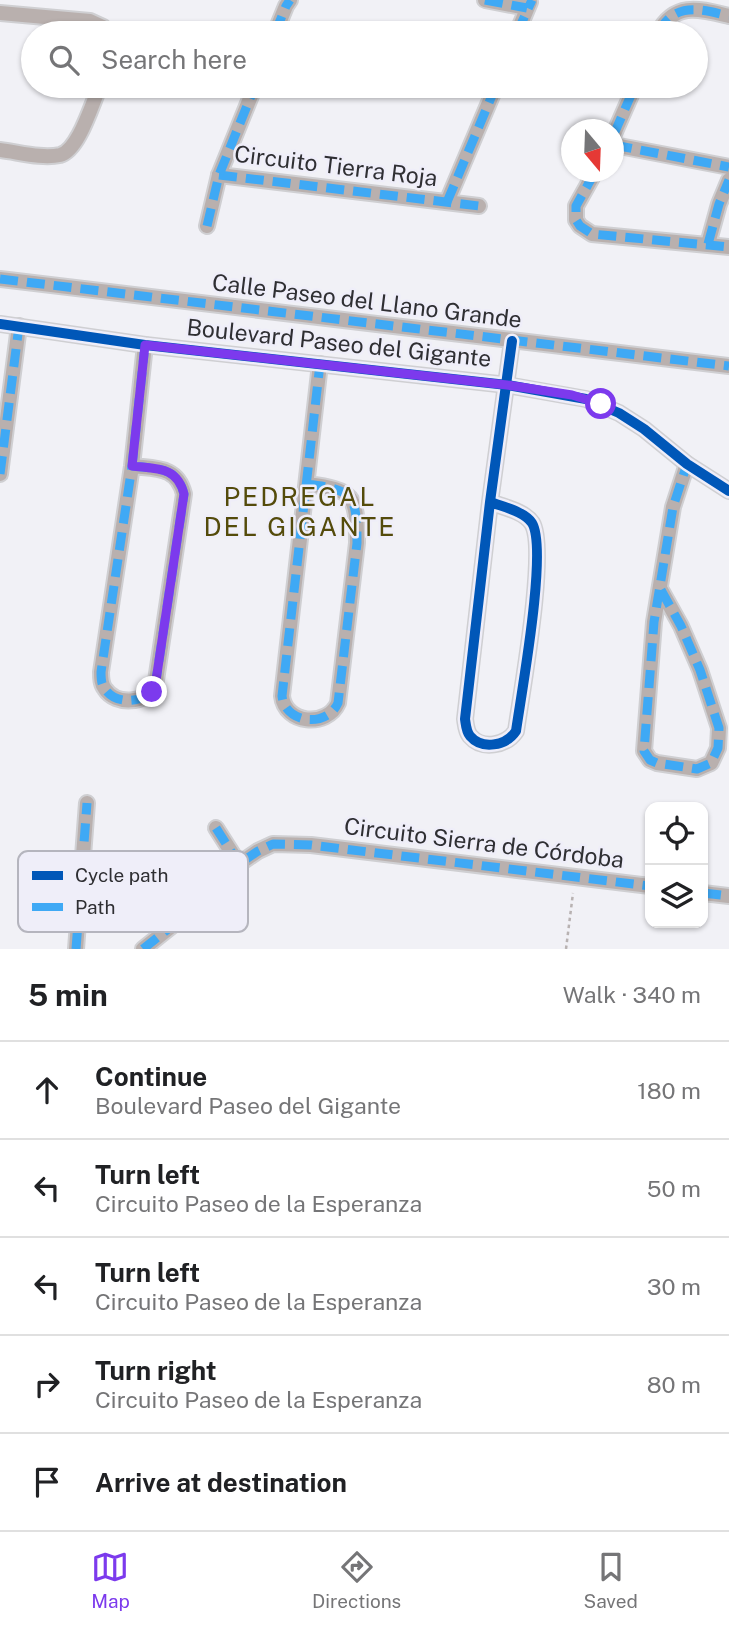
<!DOCTYPE html>
<html lang="en">
<head>
<meta charset="utf-8">
<style>
	:root { --surface:#fff; --page:#f2f2f2; --text:#202124; --muted:#757577; --line:#e0e0e0; --accent:#7c3aed }
	body { margin:0; font-family:"Public Sans",sans-serif; background:var(--page); color:var(--text) }
	.controls { position:absolute; right:21px; bottom:21px; display:grid; overflow:hidden; border-radius:14px; box-shadow:0 2px 5px #0004 }
	.controls button { width:63px; height:63px; display:grid; place-items:center; padding:0; border:0; border-bottom:2px solid var(--line); background:var(--surface); color:var(--text); font:35px sans-serif }
	.compass { position:absolute; left:561px; top:119px; width:63px; height:63px; border-radius:50%; background:var(--surface); box-shadow:0 2px 5px #0004; rotate:161deg }
	.stop { position:absolute; width:21px; height:21px; margin:-16px; border:5px solid #7c3aed; border-radius:50%; background:#fff }
	.stop.end { background:#7c3aed; border-color:#fff; box-shadow:0 2px 7px #0008 }
	.list { margin:0; padding:0; list-style:none }
	h2 { display:flex; justify-content:space-between; align-items:center; height:91px; margin:0; padding:0 28px; font-size:30px }
	h2 small { font-size:23px; font-weight:400; color:var(--muted) }
	.list li { display:grid; grid-template-columns:46px 1fr auto; gap:21px; align-items:center; box-sizing:border-box; height:98px; padding:0 28px; border-top:2px solid var(--line) }
	.list b { display:block; font-size:26px; white-space:nowrap }
	.list p { margin:0; font-size:23px; white-space:nowrap; color:var(--muted) }
	.list em { font-size:23px; font-style:normal; color:var(--muted) }
	.icon { flex:none; width:38px; height:38px; fill:none; stroke:currentColor; stroke-width:2; stroke-linecap:round; stroke-linejoin:round }
	.map { position:relative; flex:none; width:729px; height:949px; overflow:hidden }
	.search { position:absolute; background:var(--surface); box-shadow:0 2px 5px #0004; left:21px; right:21px; top:21px; height:77px; display:flex; align-items:center; gap:18px; box-sizing:border-box; padding:0 24px; border-radius:38px; color:var(--muted); font-size:26px }
	.sheet { height:581px; background:var(--surface) }
	nav { display:flex; justify-content:space-around; align-items:center; box-sizing:border-box; height:98px; border-top:2px solid var(--line); background:var(--surface); font-size:19px; color:var(--muted) }
	nav a { display:grid; justify-items:center; gap:4px }
	nav .on { color:var(--accent) }
	.map>svg:first-child { display:block }
</style>
</head>
<body>
<div class="map">
<svg width="729" height="949" viewBox="0 0 729 949">
	<rect width="100%" height="100%" fill="#f1f1f6"/>
	<g fill="none" stroke-linecap="round" stroke-linejoin="round">
		<g stroke="#cfcfd2" stroke-width="18">
			<g id="minor">
				<path d="M 485,0 L 527,8"/>
				<path d="M 0,13 L 90,21 L 103,27 L 108,33"/>
				<path d="M 275,33 L 286,6 L 290,0"/>
				<path d="M 517,33 L 530,2"/>
				<path d="M 658,33 C 675,1 700,9 729,16"/>
				<path d="M 614,134 L 635,86"/>
				<path d="M 614,145 L 729,167"/>
				<path d="M 0,150 C 18,152 42,159 60,155 C 79,150 92,103 100,86"/>
				<path d="M 595,172 L 576,206 L 576,220 L 580,226 L 592,234 L 729,247"/>
				<path d="M 219,175 L 479,206"/>
				<path d="M 447,202 L 496,86"/>
				<path d="M 207,226 L 219,175 L 255,86"/>
				<path d="M 708,244 L 719,204 L 729,180"/>
				<path d="M 0,279 L 729,366"/>
				<path d="M 0,324 L 145,345 L 507,385 L 586,399 L 619,413 L 644,429 L 687,464 L 729,491"/>
				<path d="M 132,466 C 156,469 177,466 184,494 L 155,687 C 146,703 116,706 105,689 C 101,684 101,678 101,672 L 132,466 L 145,345"/>
				<path d="M 0,474 L 19,326"/>
				<path d="M 307,484 C 354,490 357,495 357,543 L 338,703 C 327,728 285,724 282,696 L 320,364"/>
				<path d="M 490,502 C 503,507 524,511 532,523 C 548,549 521,695 516,731 C 506,746 482,750 470,736 C 466,731 466,725 465,719 L 490,502 L 512,341"/>
				<path d="M 661,590 L 681,626 L 700,670 L 719,728 L 718,748 L 711,763 L 697,769 L 657,763 L 650,760 L 644,751 L 654,622 L 673,507 L 687,464"/>
				<path d="M 216,828 L 239,864"/>
				<path d="M 703,893 L 729,896"/>
				<path d="M 76,949 L 87,803"/>
				<path d="M 143,949 L 202,902 L 239,864 L 258,851 L 273,844 L 311,845 L 650,886"/>
			</g>
		</g>
		<path stroke="#b8b2b2" stroke-width="2.5" stroke-dasharray="3.5 3.5" stroke-linecap="butt" d="M 566,949 L 573,893"/>
		<use href="#minor" stroke="#b9b0ae" stroke-width="14"/>
		<g stroke="#3fa9f5" stroke-width="9" stroke-dasharray="18 9" stroke-linecap="butt">
			<path d="M 485,0 L 527,8"/>
			<path d="M 275,33 L 286,6 L 290,0"/>
			<path d="M 517,33 L 532,0"/>
			<path d="M 658,33 C 675,1 700,9 729,16"/>
			<path d="M 614,134 L 635,86"/>
			<path d="M 614,145 L 729,167"/>
			<path d="M 595,172 L 576,206 L 576,220 L 580,226 L 592,234 L 729,247"/>
			<path d="M 219,175 L 479,206"/>
			<path d="M 447,202 L 496,86"/>
			<path d="M 207,226 L 219,175 L 255,86"/>
			<path d="M 708,244 L 719,204 L 729,180"/>
			<path d="M 0,279 L 729,366"/>
			<path d="M 132,466 C 156,469 177,466 184,494 L 155,687 C 146,703 116,706 105,689 C 101,684 101,678 101,672 L 132,466 L 145,345"/>
			<path d="M 0,474 L 19,326"/>
			<path d="M 307,484 C 354,490 357,495 357,543 L 338,703 C 327,728 285,724 282,696 L 320,364"/>
			<path d="M 661,590 L 681,626 L 700,670 L 719,728 L 718,748 L 711,763 L 697,769 L 657,763 L 650,760 L 644,751 L 654,622 L 673,507 L 687,464"/>
			<path d="M 216,828 L 239,864"/>
			<path d="M 703,893 L 729,896"/>
			<path d="M 76,949 L 87,803"/>
			<path d="M 143,949 L 202,902 L 239,864 L 258,851 L 273,844 L 311,845 L 650,886"/>
		</g>
		<g stroke="#efeef9" stroke-width="15">
			<g id="cycleway">
				<path d="M 0,324 L 145,345 L 507,385 L 586,399 L 619,413 L 644,429 L 687,464 L 729,491"/>
				<path d="M 490,502 C 503,507 524,511 532,523 C 548,549 521,695 516,731 C 506,746 482,750 470,736 C 466,731 466,725 465,719 L 490,502 L 512,341"/>
			</g>
		</g>
		<use href="#cycleway" stroke="#0057b8" stroke-width="10"/>
	</g>
	<g fill="none" stroke-linecap="round" stroke-linejoin="round">
		<path stroke="#7c3aed" stroke-width="9" d="M 152,692 L 155,687 L 184,494 C 177,466 156,469 132,466 L 145,345 L 507,385 L 572,395 L 601,404"/>
	</g>
	<g text-anchor="middle" stroke-width="5" stroke-linejoin="round" paint-order="stroke">
		<g font-size="23" fill="#2f2f33" stroke="#efeef9">
			<text transform="translate(336 166) rotate(7)" y="8">Circuito Tierra Roja</text>
			<text transform="translate(367 301) rotate(7)" y="8">Calle Paseo del Llano Grande</text>
			<text transform="translate(339 343) rotate(6)" y="8">Boulevard Paseo del Gigante</text>
			<text transform="translate(484 843) rotate(7)" y="8">Circuito Sierra de Córdoba</text>
		</g>
		<g font-size="26" letter-spacing="2" fill="#544b0b" stroke="#efeef9">
			<text x="300" y="506">PEDREGAL<tspan x="300" dy="30">DEL GIGANTE</tspan></text>
		</g>
	</g>
	<rect x="18" y="851" width="230" height="81" rx="10" fill="#efeef9" stroke="#b5b5be" stroke-width="2"/>
	<rect x="32" y="871" width="31" height="9" fill="#0057b8"/>
	<rect x="32" y="903" width="31" height="8" fill="#3fa9f5"/>
	<g font-size="19" fill="#2f2f33">
		<text x="75" y="882">Cycle path</text>
		<text x="75" y="914">Path</text>
	</g>
</svg>
<div class="controls">
<button><svg class="icon" aria-label="locate" viewBox="0 0 24 24"><circle cx="12" cy="12" r="6"/><path d="M12 2v4M12 18v4M2 12h4M18 12h4"/></svg></button>
<button><svg class="icon" aria-label="layers" viewBox="0 0 24 24"><path d="M12 4l9 5-9 5-9-5zM3 14l9 5 9-5"/></svg></button>
</div>
<svg class="compass" viewBox="-18 -18 36 36"><path d="M0-13l5 13h-10z" fill="#e53935"/><path d="M0 13l5-13h-10z" fill="#757577"/></svg>
<div class="stop" style="left:601px;top:404px"></div>
<div class="stop end" style="left:152px;top:692px"></div>
<div class="search"><svg class="icon" aria-label="search" viewBox="0 0 24 24"><circle cx="10" cy="10" r="6"/><path d="M15 15l6 6"/></svg>Search here</div>
</div>
<section class="sheet">
<h2>5 min<small>Walk · 340 m</small></h2>
<ul class="list">
<li><svg class="icon" aria-label="ahead" viewBox="0 0 24 24"><path d="M12 20V5M6 11l6-6 6 6"/></svg><div><b>Continue</b><p>Boulevard Paseo del Gigante</p></div><em>180 m</em></li>
<li><svg class="icon" aria-label="left" viewBox="0 0 24 24"><path d="M17 20v-9H6M10 6l-5 5 5 5"/></svg><div><b>Turn left</b><p>Circuito Paseo de la Esperanza</p></div><em>50 m</em></li>
<li><svg class="icon" aria-label="left" viewBox="0 0 24 24"><path d="M17 20v-9H6M10 6l-5 5 5 5"/></svg><div><b>Turn left</b><p>Circuito Paseo de la Esperanza</p></div><em>30 m</em></li>
<li><svg class="icon" aria-label="right" viewBox="0 0 24 24"><path d="M7 20v-9h11M14 6l5 5-5 5"/></svg><div><b>Turn right</b><p>Circuito Paseo de la Esperanza</p></div><em>80 m</em></li>
<li><svg class="icon" aria-label="arrive" viewBox="0 0 24 24"><path d="M6 21V4h12l-3 4 3 4H6"/></svg><div><b>Arrive at destination</b></div></li>
</ul>
</section>
<nav>
<a class="on"><svg class="icon" aria-label="map" viewBox="0 0 24 24"><path d="M3 6l6-2 6 2 6-2v14l-6 2-6-2-6 2zM9 4v14M15 6v14"/></svg>Map</a>
<a><svg class="icon" aria-label="directions" viewBox="0 0 24 24"><path d="M12 3l9 9-9 9-9-9zM9 14v-3h6M13 9l2 2-2 2"/></svg>Directions</a>
<a><svg class="icon" aria-label="saved" viewBox="0 0 24 24"><path d="M7 4h10v16l-5-4-5 4z"/></svg>Saved</a>
</nav>
</body>
</html>
